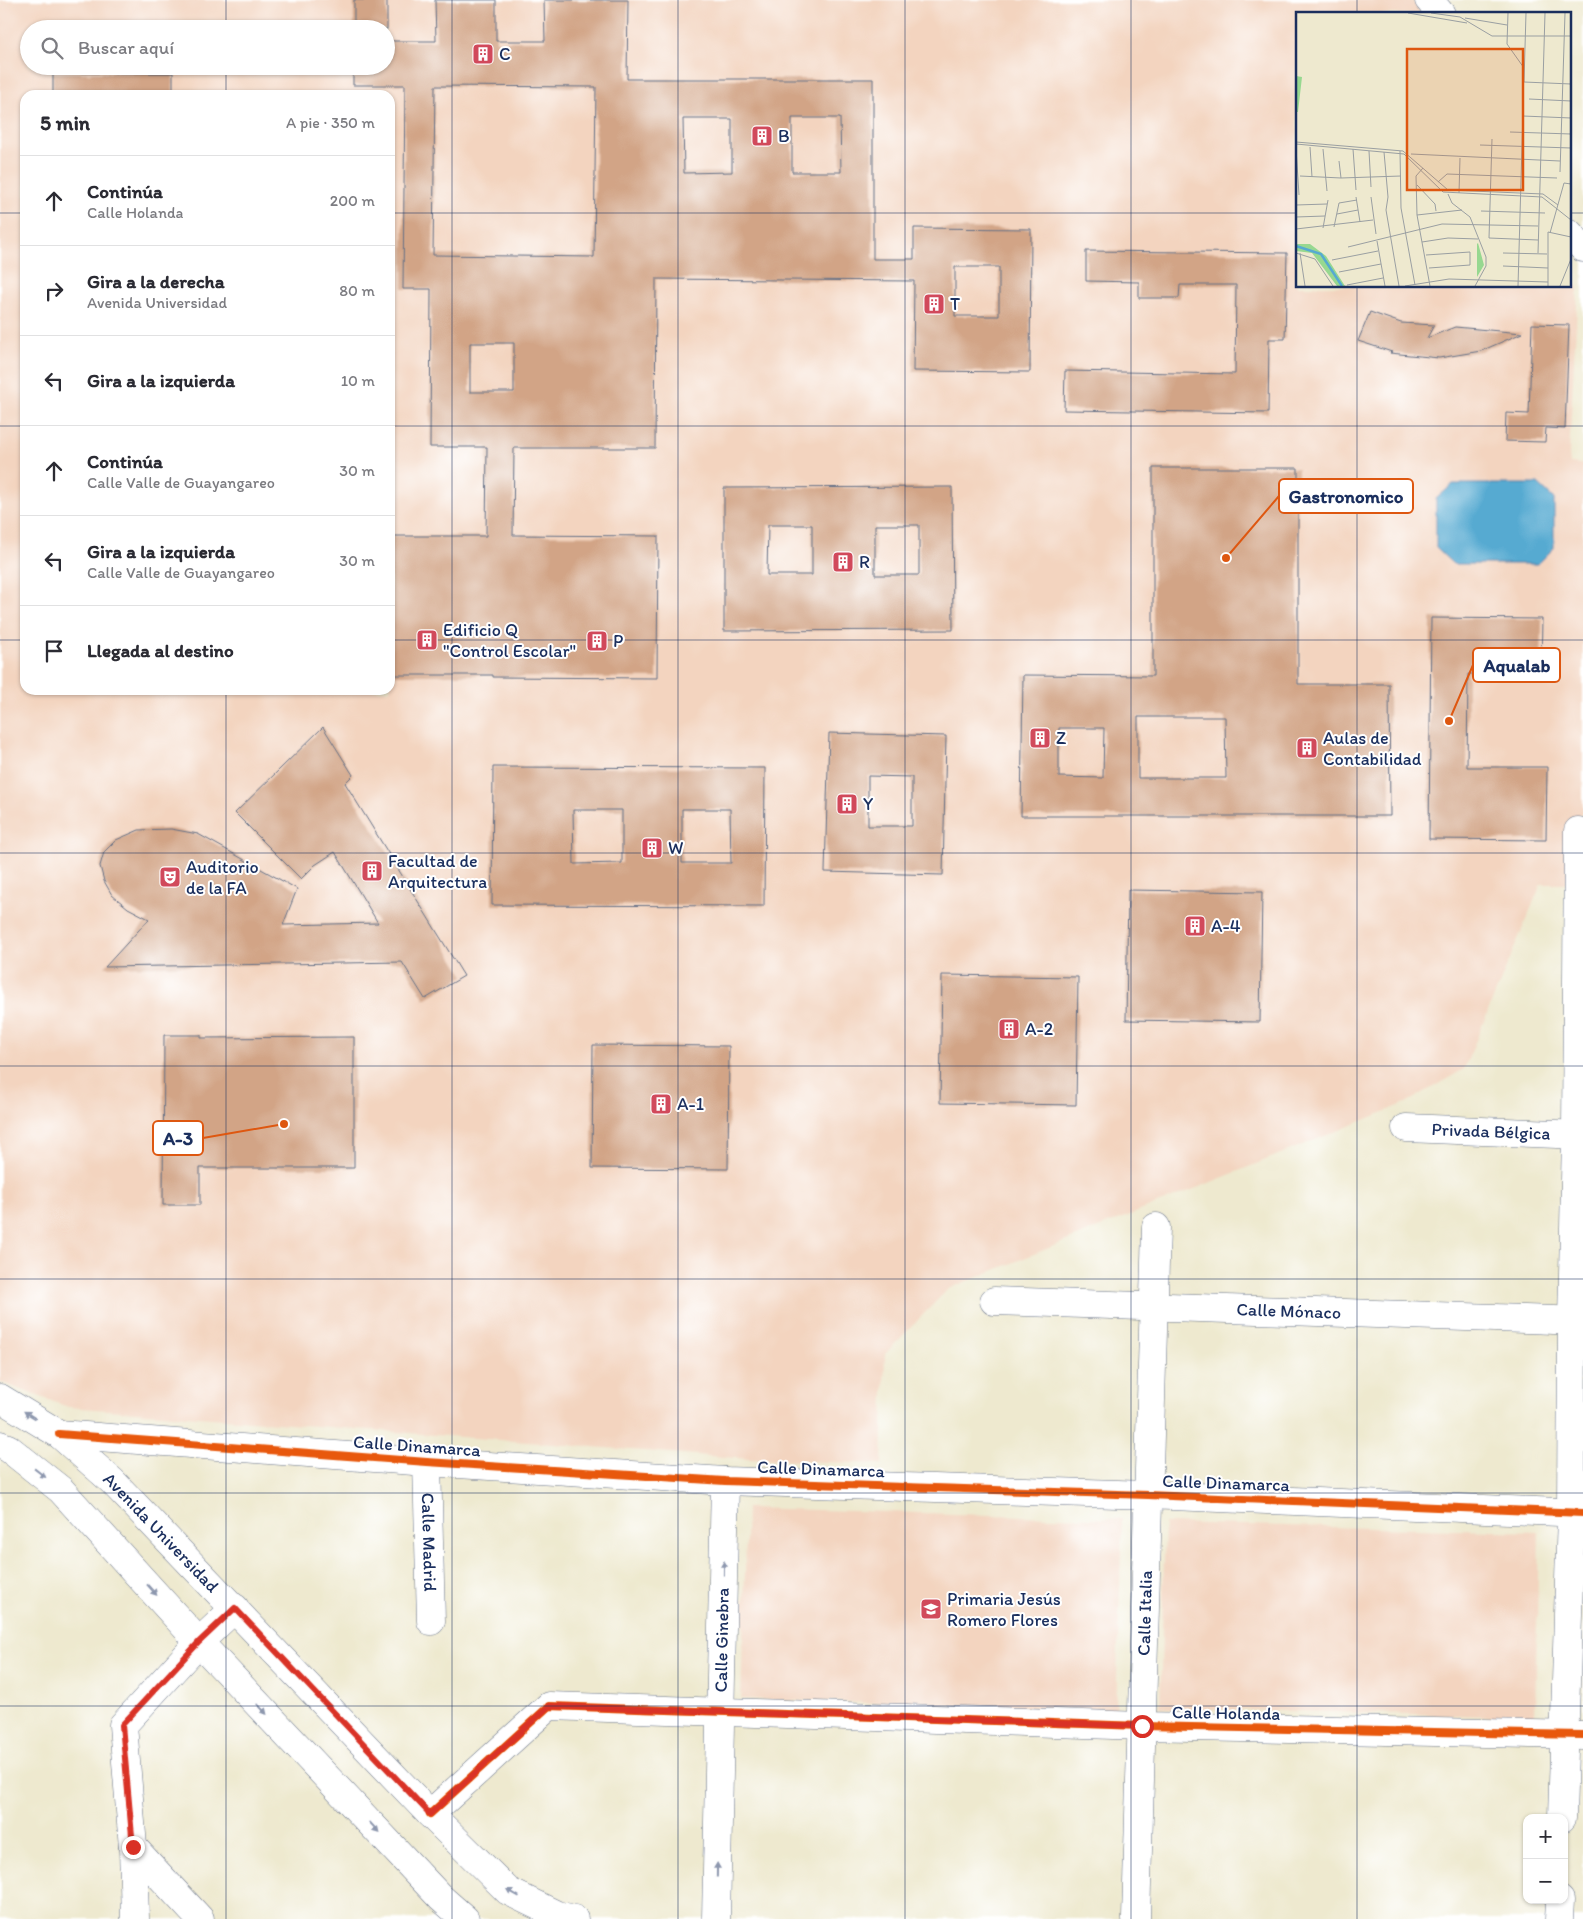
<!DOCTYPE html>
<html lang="es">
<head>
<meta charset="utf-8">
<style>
	:root { --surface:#fff; --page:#f7f7f7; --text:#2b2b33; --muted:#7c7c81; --line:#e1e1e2 }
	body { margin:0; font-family:Itim,sans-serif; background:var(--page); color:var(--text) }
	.controls { position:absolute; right:15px; bottom:15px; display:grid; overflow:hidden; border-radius:10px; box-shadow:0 1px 4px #0004 }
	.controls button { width:45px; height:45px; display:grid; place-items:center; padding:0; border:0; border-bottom:1px solid var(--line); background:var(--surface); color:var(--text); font:25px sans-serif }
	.stop { position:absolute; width:15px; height:15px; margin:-11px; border:4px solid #d93025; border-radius:50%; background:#fff }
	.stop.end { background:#d93025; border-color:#fff; box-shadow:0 1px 5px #0008 }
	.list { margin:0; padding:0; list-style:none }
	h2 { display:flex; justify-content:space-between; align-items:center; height:65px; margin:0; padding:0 20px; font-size:21px }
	h2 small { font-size:16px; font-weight:400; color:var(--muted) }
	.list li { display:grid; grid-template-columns:32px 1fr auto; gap:15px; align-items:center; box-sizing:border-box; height:90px; padding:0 20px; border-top:1px solid var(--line) }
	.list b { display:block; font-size:19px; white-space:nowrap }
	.list p { margin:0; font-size:16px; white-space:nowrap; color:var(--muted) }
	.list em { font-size:16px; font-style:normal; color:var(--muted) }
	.icon { flex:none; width:28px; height:28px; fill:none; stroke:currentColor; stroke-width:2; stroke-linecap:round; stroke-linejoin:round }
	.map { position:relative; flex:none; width:1583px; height:1919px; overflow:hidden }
	.search { position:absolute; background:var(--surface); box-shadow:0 1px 4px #0004; left:20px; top:20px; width:375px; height:55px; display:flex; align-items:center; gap:12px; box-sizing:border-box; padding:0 18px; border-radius:28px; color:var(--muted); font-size:19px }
	.panel { position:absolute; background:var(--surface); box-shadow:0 1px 4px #0004; left:20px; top:90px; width:375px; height:605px; border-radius:15px }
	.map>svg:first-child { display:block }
</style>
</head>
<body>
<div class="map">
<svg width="1583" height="1919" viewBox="0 0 1583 1919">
	<rect width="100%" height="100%" fill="#fff"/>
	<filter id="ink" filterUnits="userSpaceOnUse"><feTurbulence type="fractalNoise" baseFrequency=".02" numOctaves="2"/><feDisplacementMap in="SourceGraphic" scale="10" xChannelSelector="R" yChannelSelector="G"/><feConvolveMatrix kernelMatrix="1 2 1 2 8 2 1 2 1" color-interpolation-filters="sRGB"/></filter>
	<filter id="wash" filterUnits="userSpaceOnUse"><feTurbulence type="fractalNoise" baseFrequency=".0096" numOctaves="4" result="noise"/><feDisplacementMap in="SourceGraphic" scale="20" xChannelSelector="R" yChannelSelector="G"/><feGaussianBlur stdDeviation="1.12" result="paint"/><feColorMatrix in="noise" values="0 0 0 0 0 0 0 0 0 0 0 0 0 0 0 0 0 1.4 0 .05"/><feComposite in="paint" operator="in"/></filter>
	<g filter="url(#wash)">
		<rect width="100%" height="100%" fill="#eee9cf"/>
		<g fill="#f3d4bf" fill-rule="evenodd">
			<path d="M 0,0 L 1412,0 L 1421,14 L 1297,14 L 1297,286 L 1569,286 L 1569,273 L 1578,288 L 1569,454 L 1570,463 L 1583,464 L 1583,811 L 1570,829 L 1567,884 L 1541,884 L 1464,1069 L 1406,1103 L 948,1289 L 885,1354 L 882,1464 L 749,1459 L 68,1407 L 0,1382 ZM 29,29 L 386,29 L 386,66 L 29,66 ZM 25,95 L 390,95 L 390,690 L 25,690 Z"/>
			<path d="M 747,1508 L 1122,1519 L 1116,1710 L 741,1699 Z"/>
			<path d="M 1165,1523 L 1539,1532 L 1535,1717 L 1160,1708 Z"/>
		</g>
		<path fill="#56aad1" stroke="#386c98" d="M 1453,484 L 1538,484 L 1554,499 L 1554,548 L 1538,564 L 1453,564 L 1436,548 L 1436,499 Z"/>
		<g id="blocks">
			<g fill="#d2a486" fill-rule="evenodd">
				<rect x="354" y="0" width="33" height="29"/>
				<path d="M 435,0 L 496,0 L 496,41 L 545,41 L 544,0 L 628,0 L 627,79 L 873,79 L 873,259 L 914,259 L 914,228 L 1031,229 L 1030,372 L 913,371 L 914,281 L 656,279 L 655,448 L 514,448 L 513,535 L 658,536 L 657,678 L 493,677 L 493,675 L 390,675 L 390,536 L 486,536 L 487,447 L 430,447 L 431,289 L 403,289 L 405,85 L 353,85 L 353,66 L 386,66 L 386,41 L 436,41 ZM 435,86 L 596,87 L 594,257 L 433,255 ZM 792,118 L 840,118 L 841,172 L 792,172 ZM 683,119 L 732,119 L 732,172 L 684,173 ZM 955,267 L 999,267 L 999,316 L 955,316 ZM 470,343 L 514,343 L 514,392 L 470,392 Z"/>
				<rect x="53" y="73" width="120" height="22"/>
				<path d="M 1086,251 L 1287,253 L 1285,339 L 1269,339 L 1268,413 L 1064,410 L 1065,371 L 1235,374 L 1236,285 L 1180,285 L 1179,298 L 1139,298 L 1139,282 L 1086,281 Z"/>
				<path d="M 1370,312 L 1401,323 L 1434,325 L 1427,338 L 1455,327 L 1522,333 L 1481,351 L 1439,358 L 1390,353 L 1392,352 L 1358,341 Z"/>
				<path d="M 1532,324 L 1569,325 L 1565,429 L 1546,428 L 1545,442 L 1505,441 L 1506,413 L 1529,414 Z"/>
				<path d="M 1153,468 L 1298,468 L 1298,684 L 1389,684 L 1390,816 L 1021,816 L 1023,675 L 1153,676 ZM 1138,717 L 1225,717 L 1226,778 L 1138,778 ZM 1059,728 L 1104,728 L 1103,778 L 1059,777 Z"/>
				<path d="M 952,487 L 953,630 L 724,631 L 724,488 ZM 768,525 L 812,525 L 812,575 L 767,575 ZM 875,525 L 919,525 L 919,575 L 875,575 Z"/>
				<path d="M 1431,618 L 1542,619 L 1541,674 L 1468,674 L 1467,767 L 1547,767 L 1546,840 L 1429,839 Z"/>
				<path d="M 323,727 L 353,775 L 345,783 L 464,976 L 425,999 L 402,962 L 105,967 L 149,919 L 128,908 L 112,895 L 104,881 L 100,866 L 104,852 L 116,840 L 139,830 L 171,829 L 198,834 L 297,889 L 283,925 L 378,923 L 335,852 L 315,865 L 301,879 L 235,813 Z"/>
				<path d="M 829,733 L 946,736 L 943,875 L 825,872 ZM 868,776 L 912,777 L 912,826 L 868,826 Z"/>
				<path d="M 493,767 L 765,768 L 764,906 L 492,905 ZM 682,809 L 730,809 L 731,863 L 682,863 ZM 573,810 L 622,810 L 622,863 L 574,864 Z"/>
				<path d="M 1128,890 L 1262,892 L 1260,1022 L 1126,1020 Z"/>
				<path d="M 942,975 L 1078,977 L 1076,1105 L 940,1103 Z"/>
				<path d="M 164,1035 L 201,1035 L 201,1038 L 354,1037 L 354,1168 L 200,1168 L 200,1205 L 163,1205 Z"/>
				<path d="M 593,1045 L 729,1046 L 728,1169 L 592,1168 Z"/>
			</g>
		</g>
	</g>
	<g filter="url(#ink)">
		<use href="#blocks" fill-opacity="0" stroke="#657086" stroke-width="1"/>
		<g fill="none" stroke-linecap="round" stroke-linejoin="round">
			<g stroke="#657086" stroke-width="29">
				<g id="minor">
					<path d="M 1429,0 L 1441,14"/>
					<path d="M 1569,233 L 1583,248"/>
					<path id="s1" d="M 1406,1128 L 1583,1135"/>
					<path id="s2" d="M 994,1301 L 1583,1321"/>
					<path id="s3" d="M 0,1398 L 59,1434 L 112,1481 L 430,1814 L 508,1891 L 557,1915 L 574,1919"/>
					<path d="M 59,1434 L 427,1462 L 725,1481 L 1148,1495 L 1583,1513"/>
					<path d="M 0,1445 L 8,1448 L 61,1490 L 199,1642 L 441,1898 L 465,1919"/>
					<path id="s4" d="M 427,1462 L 431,1621"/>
					<path d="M 430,1814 L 549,1706 L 1142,1726 L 1583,1735"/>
					<path d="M 1562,1818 L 1571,1513 L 1572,1321 L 1576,1135 L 1578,831"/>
					<path d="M 133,1847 L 200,1919"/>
					<path d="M 135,1919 L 133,1847 L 123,1725 L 199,1642 L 235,1608"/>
					<path id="s5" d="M 716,1919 L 725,1481"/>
					<path id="s6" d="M 1136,1919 L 1156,1227"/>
					<path d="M 1559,1919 L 1560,1900"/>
				</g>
			</g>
			<use href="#minor" stroke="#fff" stroke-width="28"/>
			<g stroke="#fff" stroke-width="11">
				<g id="cycleway">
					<path d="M 59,1434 L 427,1462 L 725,1481 L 1148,1495 L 1583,1513"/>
					<path d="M 430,1814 L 549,1706 L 1142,1726 L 1583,1735"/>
				</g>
			</g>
			<use href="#cycleway" stroke="#e8590c" stroke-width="8"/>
		</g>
		<defs><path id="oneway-solid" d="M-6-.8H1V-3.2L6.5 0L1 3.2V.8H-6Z" transform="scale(1.25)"/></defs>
		<g fill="#8d97ae">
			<use href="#oneway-solid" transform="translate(30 1415) rotate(-148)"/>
			<use href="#oneway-solid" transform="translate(40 1473) rotate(38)"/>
			<use href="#oneway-solid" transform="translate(724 1568) rotate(-89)"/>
			<use href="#oneway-solid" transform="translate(152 1590) rotate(48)"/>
			<use href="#oneway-solid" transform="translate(262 1709) rotate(47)"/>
			<use href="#oneway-solid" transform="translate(374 1827) rotate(47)"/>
			<use href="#oneway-solid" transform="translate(717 1870) rotate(-89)"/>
			<use href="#oneway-solid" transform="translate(513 1893) rotate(-150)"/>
		</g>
	</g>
	<g fill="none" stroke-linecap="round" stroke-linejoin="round" filter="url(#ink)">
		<path stroke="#d93025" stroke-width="6" d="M 133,1847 L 122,1725 L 199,1642 L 235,1608 L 430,1814 L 549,1706 L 1142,1726"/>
	</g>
	<path fill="none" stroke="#1b2f5e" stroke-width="1" stroke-opacity="0.55" d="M 226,0 L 226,29M 452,0 L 452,1919M 678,0 L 678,1919M 905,0 L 905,1919M 1131,0 L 1131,1919M 1357,0 L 1357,14M 226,66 L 226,95M 0,213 L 25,213M 390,213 L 1297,213M 1569,213 L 1583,213M 1357,286 L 1357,1919M 0,426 L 25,426M 390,426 L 1583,426M 0,640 L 25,640M 390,640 L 1583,640M 226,690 L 226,1919M 0,853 L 1583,853M 0,1066 L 1583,1066M 0,1279 L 1583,1279M 0,1493 L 1583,1493M 0,1706 L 1583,1706"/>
	<defs>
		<g id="building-square" transform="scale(1.125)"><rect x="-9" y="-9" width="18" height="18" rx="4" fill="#d1495b" stroke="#fff"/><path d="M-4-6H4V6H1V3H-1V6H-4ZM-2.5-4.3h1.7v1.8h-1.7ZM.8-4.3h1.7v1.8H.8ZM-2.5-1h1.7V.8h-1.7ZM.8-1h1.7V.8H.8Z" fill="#fff"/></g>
		<g id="theatre-square" transform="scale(1.125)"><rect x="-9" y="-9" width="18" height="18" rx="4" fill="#d1495b" stroke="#fff"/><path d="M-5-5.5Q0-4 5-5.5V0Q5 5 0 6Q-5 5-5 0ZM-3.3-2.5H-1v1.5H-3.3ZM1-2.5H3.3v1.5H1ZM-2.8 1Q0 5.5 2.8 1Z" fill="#fff"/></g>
		<g id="school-square" transform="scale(1.125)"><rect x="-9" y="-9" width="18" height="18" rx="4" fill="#d1495b" stroke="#fff"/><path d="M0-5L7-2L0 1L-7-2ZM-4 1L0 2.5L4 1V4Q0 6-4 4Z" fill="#fff"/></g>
	</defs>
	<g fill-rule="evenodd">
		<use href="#building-square" x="483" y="54"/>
		<use href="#building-square" x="762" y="136"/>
		<use href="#building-square" x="934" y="304"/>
		<use href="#building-square" x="843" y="562"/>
		<use href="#building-square" x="427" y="640"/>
		<use href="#building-square" x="597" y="641"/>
		<use href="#building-square" x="1040" y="738"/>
		<use href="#building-square" x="1307" y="748"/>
		<use href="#building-square" x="847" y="804"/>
		<use href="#building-square" x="652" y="848"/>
		<use href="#building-square" x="372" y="871"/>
		<use href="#theatre-square" x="170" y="877"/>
		<use href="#building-square" x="1195" y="926"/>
		<use href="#building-square" x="1009" y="1029"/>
		<use href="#building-square" x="661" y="1104"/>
		<use href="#school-square" x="931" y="1609"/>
	</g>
	<g text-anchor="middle" stroke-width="4" stroke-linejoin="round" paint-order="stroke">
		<g font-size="18" fill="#1b2f5e" stroke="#fff" text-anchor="start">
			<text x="499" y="60">C</text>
			<text x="778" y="142">B</text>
			<text x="950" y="310">T</text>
			<text x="859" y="568">R</text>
			<text x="443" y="636">Edificio Q<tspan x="443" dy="21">"Control Escolar"</tspan></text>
			<text x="613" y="647">P</text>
			<text x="1056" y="744">Z</text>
			<text x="1323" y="744">Aulas de<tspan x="1323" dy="21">Contabilidad</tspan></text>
			<text x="863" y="810">Y</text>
			<text x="668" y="854">W</text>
			<text x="388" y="867">Facultad de<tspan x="388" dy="21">Arquitectura</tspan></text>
			<text x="186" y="873">Auditorio<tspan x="186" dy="21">de la FA</tspan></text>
			<text x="1211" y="932">A-4</text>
			<text x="1025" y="1035">A-2</text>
			<text x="677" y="1110">A-1</text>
			<text x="947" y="1605">Primaria Jesús<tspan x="947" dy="21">Romero Flores</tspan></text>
		</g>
		<g font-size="18" fill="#1b2f5e" stroke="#fff">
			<text dy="6" stroke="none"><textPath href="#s1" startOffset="85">Privada Bélgica</textPath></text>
			<text dy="6" stroke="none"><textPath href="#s2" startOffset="295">Calle Mónaco</textPath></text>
			<text transform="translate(417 1446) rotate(4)" y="6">Calle Dinamarca</text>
			<text transform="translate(821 1469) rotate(2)" y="6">Calle Dinamarca</text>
			<text transform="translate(1226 1483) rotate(2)" y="6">Calle Dinamarca</text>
			<text dy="6" stroke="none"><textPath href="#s3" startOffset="211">Avenida Universidad</textPath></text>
			<text dy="6" stroke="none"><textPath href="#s4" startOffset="80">Calle Madrid</textPath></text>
			<text dy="6" stroke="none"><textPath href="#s6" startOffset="306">Calle Italia</textPath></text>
			<text dy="6" stroke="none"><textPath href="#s5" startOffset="279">Calle Ginebra</textPath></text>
			<text transform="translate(1226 1713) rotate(1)" y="6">Calle Holanda</text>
		</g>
	</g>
	<g transform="translate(1296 12)">
		<rect width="275" height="275" fill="#eee9cf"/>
		<path d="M 0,64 L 6,65 L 2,100 L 0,100 ZM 182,231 L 188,253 L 181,265 L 181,232 ZM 0,232 L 14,232 L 30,244 L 49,274 L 41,274 L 16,241 L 0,239 Z" fill="#97d890"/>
		<path fill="none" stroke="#56aad1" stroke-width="2.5" d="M 0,234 L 25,242 L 46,274"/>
		<path fill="none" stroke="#9a9fa2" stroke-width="1" d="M 112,1 L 171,11M 135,1 L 164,5 L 196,24 L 275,24M 212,1 L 211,32 L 228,56M 230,1 L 228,70 L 275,72M 169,6 L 211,13M 233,87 L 275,89M 227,104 L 275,106M 214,120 L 275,122M 196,127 L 193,226 L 242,228M 0,130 L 107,139 L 152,178 L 247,182 L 262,193M 0,132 L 108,142 L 147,180 L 246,185 L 275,208M 184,133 L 275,136M 14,135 L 16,165M 0,136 L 3,183M 27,137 L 31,179M 57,137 L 60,178M 73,139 L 75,175M 104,139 L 105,196 L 119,273M 88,140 L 92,185 L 90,198 L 103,274M 115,142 L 264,149M 43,149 L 45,166M 127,156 L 120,164 L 121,203 L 134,274M 264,160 L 269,1M 4,164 L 45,166 L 105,164M 142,170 L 151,162 L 261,166M 121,173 L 139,192 L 140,199M 163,181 L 164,146M 152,182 L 156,191 L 174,205 L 190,245 L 190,254 L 179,274M 60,185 L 64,210M 75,185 L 80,222M 0,193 L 31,192M 185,199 L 249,201M 41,202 L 62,198M 121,203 L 166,198M 0,205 L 29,204M 38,215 L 43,191 L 61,188M 27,216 L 32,188M 0,217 L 77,208M 252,220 L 275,225M 254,221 L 268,171 L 275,172M 81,229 L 89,274M 126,230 L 152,226 L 182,227M 52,235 L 146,212 L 242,214M 0,241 L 19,247 L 37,274M 4,241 L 9,274M 207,241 L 251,242M 242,241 L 249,1M 130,243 L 174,240 L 174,253 L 133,256M 36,248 L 82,239M 207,254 L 252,256M 43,260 L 85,252M 51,273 L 87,266M 109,274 L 153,267 L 252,270M 222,274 L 227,98M 252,274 L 252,220M 264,274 L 275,247"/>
		<path fill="#de5710" fill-opacity="0.15" stroke="#de5710" stroke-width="2.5" d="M 111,37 L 227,37 L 227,178 L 111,178 Z"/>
		<rect width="275" height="275" fill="none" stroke="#1b2f5e" stroke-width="2.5"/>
	</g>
	<path fill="none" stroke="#de5710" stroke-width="2" d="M1226 558L1279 496M1449 721L1473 665M284 1124L203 1138"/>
	<g fill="#de5710" stroke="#fff" stroke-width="2">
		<circle cx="1226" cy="558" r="5"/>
		<circle cx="1449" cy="721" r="5"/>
		<circle cx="284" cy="1124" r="5"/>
	</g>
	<g fill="#fff" stroke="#de5710" stroke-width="2">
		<rect x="1279" y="479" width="134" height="34" rx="5"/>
		<rect x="1473" y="648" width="87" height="34" rx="5"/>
		<rect x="153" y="1121" width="50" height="34" rx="5"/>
	</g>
	<g font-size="19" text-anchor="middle" font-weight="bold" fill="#1b2f5e">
		<text x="1346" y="503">Gastronomico</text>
		<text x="1517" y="672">Aqualab</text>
		<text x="178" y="1145">A-3</text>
	</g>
</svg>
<div class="controls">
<button>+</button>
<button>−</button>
</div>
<div class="stop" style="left:1142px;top:1726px"></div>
<div class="stop end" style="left:133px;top:1847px"></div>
<div class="search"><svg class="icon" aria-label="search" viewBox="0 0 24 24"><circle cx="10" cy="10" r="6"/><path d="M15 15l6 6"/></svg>Buscar aquí</div>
<section class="panel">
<h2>5 min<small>A pie · 350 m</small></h2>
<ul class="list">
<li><svg class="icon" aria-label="ahead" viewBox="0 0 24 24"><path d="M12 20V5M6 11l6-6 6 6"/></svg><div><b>Continúa</b><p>Calle Holanda</p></div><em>200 m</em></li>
<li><svg class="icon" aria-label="right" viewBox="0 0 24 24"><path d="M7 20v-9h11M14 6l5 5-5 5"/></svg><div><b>Gira a la derecha</b><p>Avenida Universidad</p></div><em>80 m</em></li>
<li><svg class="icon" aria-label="left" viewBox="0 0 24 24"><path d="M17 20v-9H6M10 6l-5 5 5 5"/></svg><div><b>Gira a la izquierda</b></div><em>10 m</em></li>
<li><svg class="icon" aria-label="ahead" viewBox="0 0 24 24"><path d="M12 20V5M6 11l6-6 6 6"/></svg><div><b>Continúa</b><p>Calle Valle de Guayangareo</p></div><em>30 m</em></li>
<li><svg class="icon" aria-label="left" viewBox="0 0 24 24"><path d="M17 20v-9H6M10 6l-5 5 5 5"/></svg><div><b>Gira a la izquierda</b><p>Calle Valle de Guayangareo</p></div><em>30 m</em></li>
<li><svg class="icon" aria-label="arrive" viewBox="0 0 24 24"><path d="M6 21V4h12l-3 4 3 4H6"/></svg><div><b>Llegada al destino</b></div></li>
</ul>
</section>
</div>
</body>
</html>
